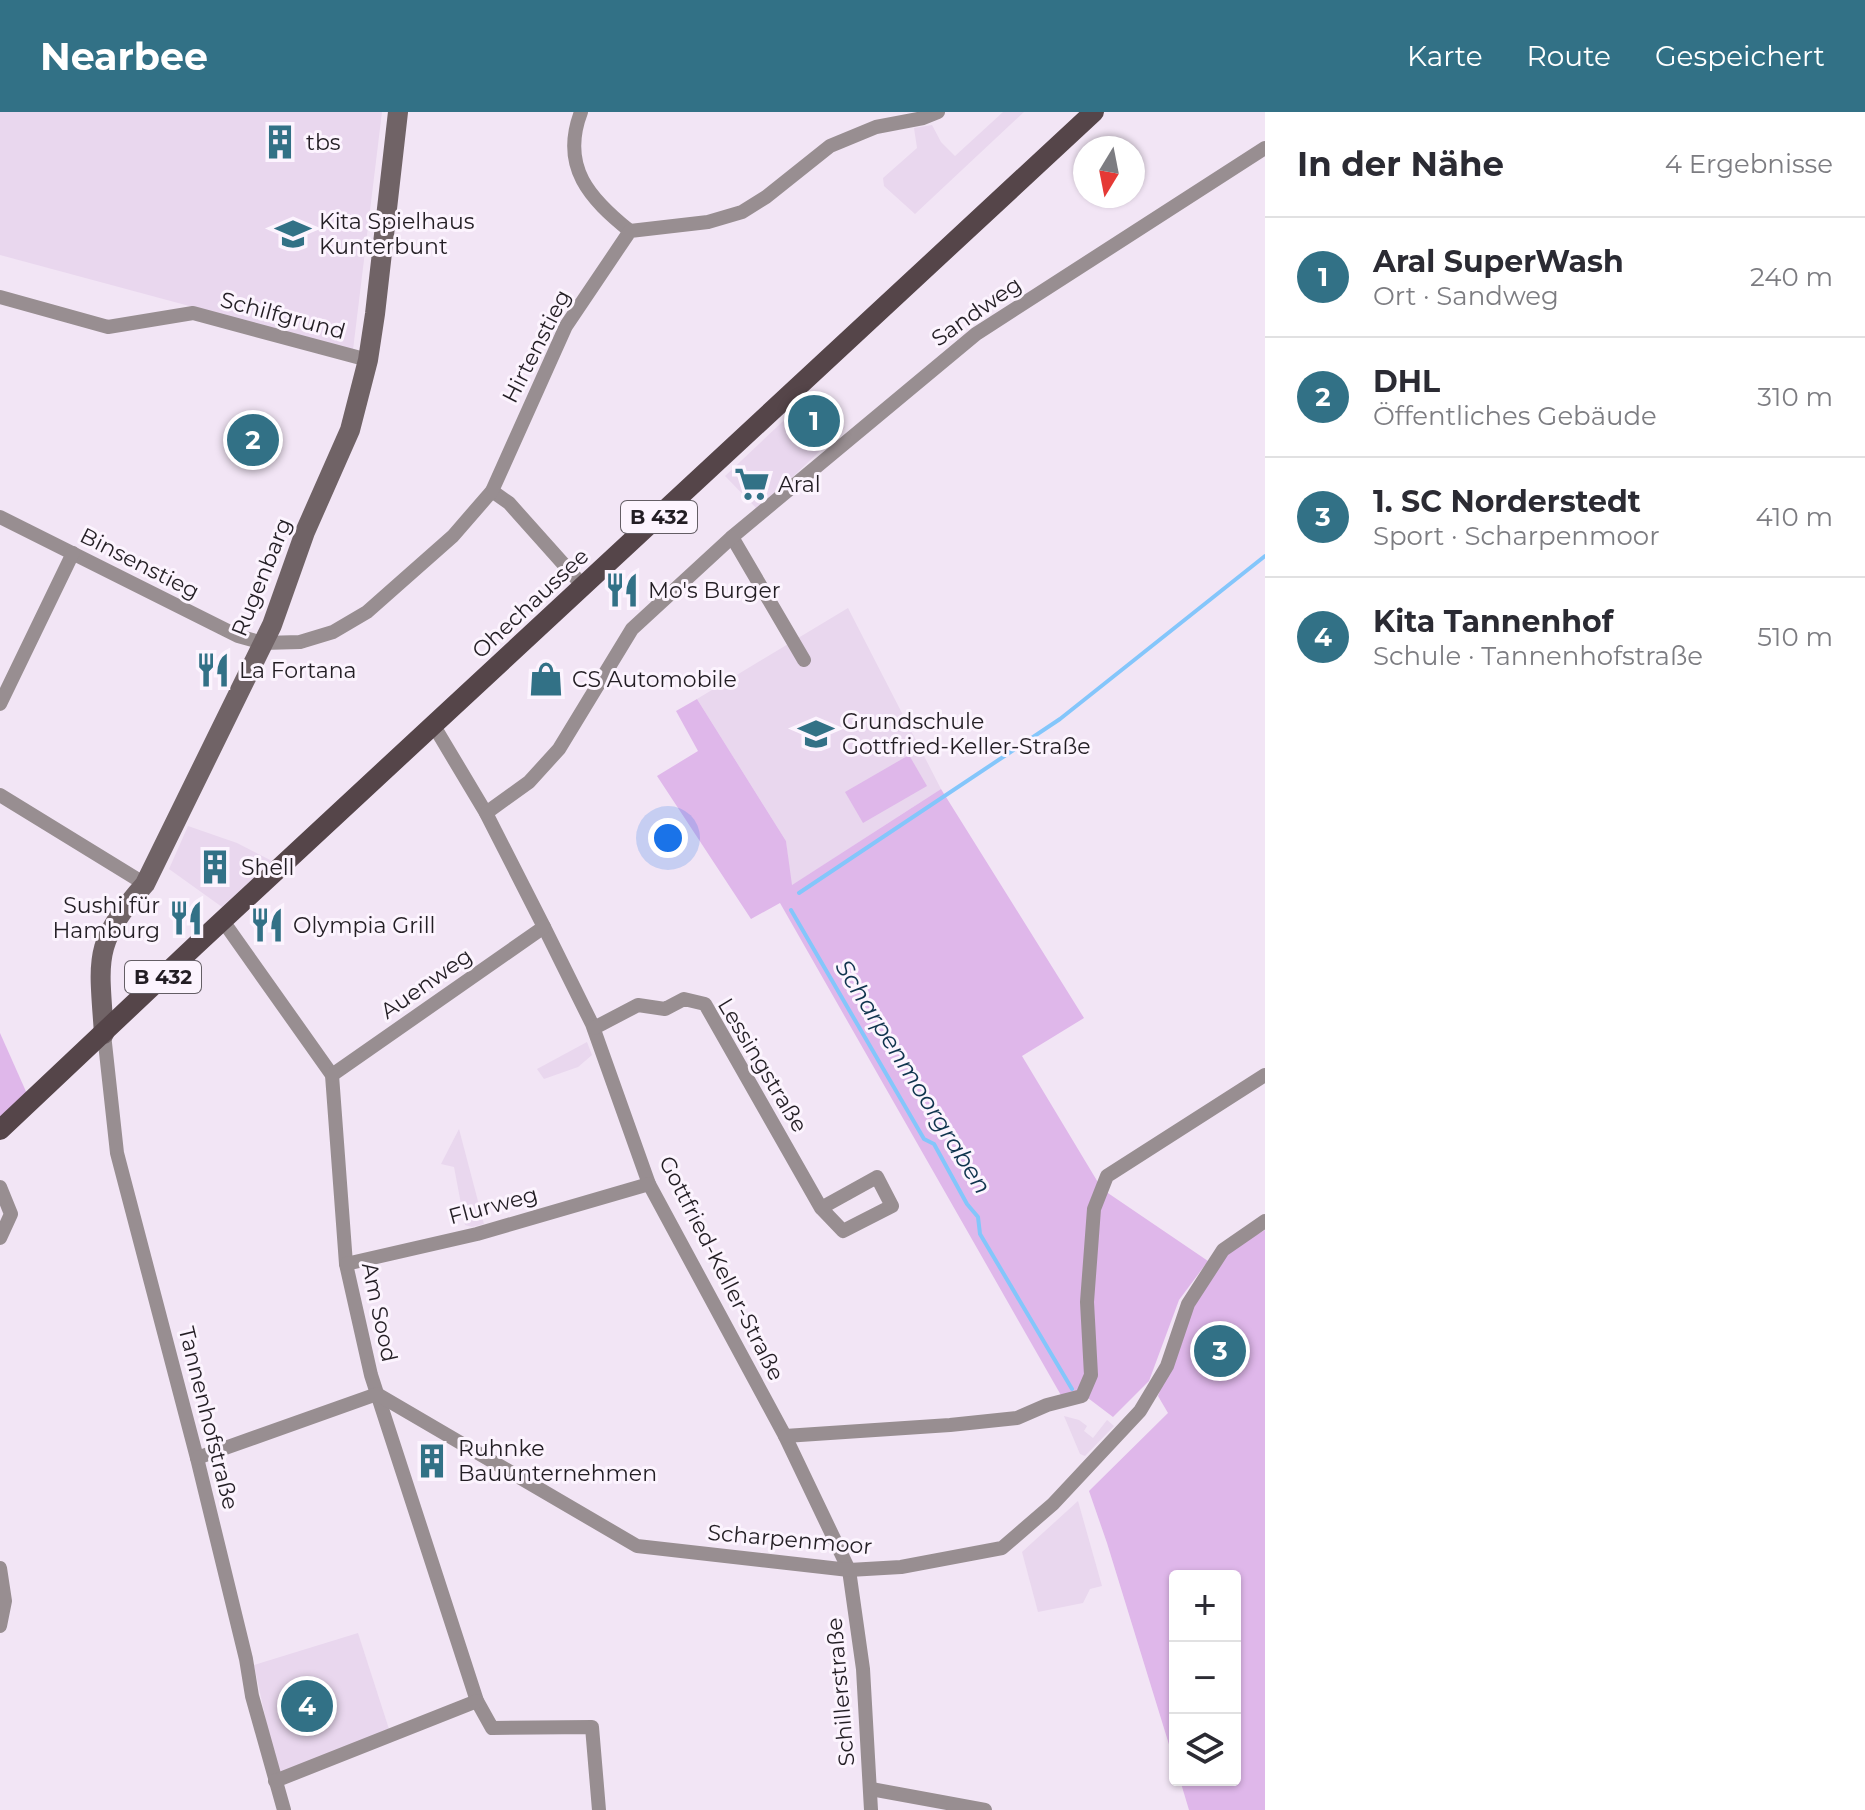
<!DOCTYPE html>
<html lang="de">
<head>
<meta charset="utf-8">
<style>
	:root { --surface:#fff; --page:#f2f2f3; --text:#2b2b33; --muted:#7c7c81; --line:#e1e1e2; --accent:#327186 }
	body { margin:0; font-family:Montserrat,sans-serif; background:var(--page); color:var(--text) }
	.controls { position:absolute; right:24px; bottom:24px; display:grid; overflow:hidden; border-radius:8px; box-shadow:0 2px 6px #0004 }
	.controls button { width:72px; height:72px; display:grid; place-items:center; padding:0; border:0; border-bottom:2px solid var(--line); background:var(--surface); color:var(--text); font:40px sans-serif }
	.compass { position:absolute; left:1073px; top:24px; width:72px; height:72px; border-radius:50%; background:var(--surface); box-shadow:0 2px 6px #0004; rotate:190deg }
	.you { position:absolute; left:668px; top:726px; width:28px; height:28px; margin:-20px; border:6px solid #fff; border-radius:50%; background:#1a73e8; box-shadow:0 0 0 12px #1a73e833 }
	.badge { display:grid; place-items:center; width:52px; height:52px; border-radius:50%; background:var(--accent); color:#fff; font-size:26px; font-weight:700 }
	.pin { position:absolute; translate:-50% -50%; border:4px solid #fff; box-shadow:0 2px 8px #0006 }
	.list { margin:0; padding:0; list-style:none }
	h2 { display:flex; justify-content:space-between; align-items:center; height:104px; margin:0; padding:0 32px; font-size:34px }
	h2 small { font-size:26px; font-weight:400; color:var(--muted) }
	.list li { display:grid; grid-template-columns:52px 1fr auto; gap:24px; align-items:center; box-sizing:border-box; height:120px; padding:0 32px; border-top:2px solid var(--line) }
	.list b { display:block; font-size:30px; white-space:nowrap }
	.list p { margin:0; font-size:26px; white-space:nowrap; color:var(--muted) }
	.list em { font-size:26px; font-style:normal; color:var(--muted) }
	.icon { flex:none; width:44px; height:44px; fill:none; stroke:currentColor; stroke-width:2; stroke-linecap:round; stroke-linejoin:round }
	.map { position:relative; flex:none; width:1265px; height:1698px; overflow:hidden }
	header { display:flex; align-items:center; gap:48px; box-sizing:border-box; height:112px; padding:0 40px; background:var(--accent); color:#fff }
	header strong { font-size:38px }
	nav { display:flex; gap:44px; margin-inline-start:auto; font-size:28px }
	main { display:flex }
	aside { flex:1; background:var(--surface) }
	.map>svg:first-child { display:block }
</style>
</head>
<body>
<header>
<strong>Nearbee</strong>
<nav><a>Karte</a><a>Route</a><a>Gespeichert</a></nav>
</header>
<main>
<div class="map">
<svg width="1265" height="1698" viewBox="0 0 1265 1698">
	<rect width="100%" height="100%" fill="#f2e5f5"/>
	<g fill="#e9d7ee">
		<path d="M 0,0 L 382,0 L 353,238 L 0,143 Z"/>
		<path d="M 1003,0 L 1024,0 L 915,102 L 884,74 L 883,66 L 917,36 L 914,16 L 932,13 L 941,30 L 955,44 Z"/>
		<path d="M 813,281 L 845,315 L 758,398 L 725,364 Z"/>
		<path d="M 848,496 L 941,677 L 791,774 L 786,729 L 697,587 Z"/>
		<path d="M 188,714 L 237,731 L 272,749 L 222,795 L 169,757 Z"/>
		<path d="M 587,930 L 592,943 L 578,955 L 544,967 L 537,957 Z"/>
		<path d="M 459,1017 L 484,1112 L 472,1115 L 465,1113 L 454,1055 L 441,1052 Z"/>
		<path d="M 1064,1304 L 1079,1308 L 1087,1314 L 1084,1319 L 1093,1326 L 1107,1308 L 1114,1314 L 1085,1344 L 1080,1342 Z"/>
		<path d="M 1078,1389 L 1102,1474 L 1090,1477 L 1083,1491 L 1038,1500 L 1022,1440 Z"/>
		<path d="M 358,1521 L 389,1617 L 278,1664 L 254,1553 Z"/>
	</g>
	<g fill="#dfb7ea">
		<path d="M 697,587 L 786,729 L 792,773 L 941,677 L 1084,906 L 1022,944 L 1102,1077 L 1208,1149 L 1179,1188 L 1149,1269 L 1113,1305 L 1080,1280 L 1062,1285 L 780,791 L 751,807 L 657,664 L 698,639 L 676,599 Z"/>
		<path d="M 909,643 L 927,674 L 863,711 L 845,680 Z"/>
		<path d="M 0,921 L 28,984 L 0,1010 Z"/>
		<path d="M 1265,1118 L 1265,1698 L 1189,1698 L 1180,1668 L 1235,1668 L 1235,1464 L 1175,1464 L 1175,1652 L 1107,1431 L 1089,1379 L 1168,1301 L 1158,1284 L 1192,1194 L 1226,1140 Z"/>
	</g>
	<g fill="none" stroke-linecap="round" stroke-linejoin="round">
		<g stroke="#84c6fb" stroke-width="4">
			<path d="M 799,781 L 1060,607 L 1265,444"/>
			<path d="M 791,798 L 924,1027 L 934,1032 L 967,1092 L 978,1105 L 980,1122 L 1072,1277"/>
		</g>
		<g stroke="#988e91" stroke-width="14">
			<path d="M 581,0 C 560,55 590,87 630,119"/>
			<path d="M 0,185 L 108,215 L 193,201 L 368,248"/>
			<path d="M 492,379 L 509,391 L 584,475"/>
			<path d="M 0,405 L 238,524 L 263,531 L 300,530 L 333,520 L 367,500 L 453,424 L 492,379 L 566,214 L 630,119 L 708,110 L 742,100 L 766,85 L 830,34 L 876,15 L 923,6 L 938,0"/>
			<path d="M 732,425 L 804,548"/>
			<path d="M 0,592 L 73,441"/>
			<path d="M 434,614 L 486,701 L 544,815 L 592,912 L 649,1072 L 785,1324 L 849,1458 L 863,1557 L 871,1698"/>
			<path d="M 0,683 L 145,772"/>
			<path d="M 486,701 L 529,670 L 559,637 L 632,517 L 732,425 L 976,222 L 1265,36"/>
			<path d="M 223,809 L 332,963 L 346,1152 L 371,1263 L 477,1589 L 492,1616 L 592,1615 L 599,1698"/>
			<path d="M 594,916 L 638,893 L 665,897 L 684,887 L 705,892 L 821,1096 L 843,1119 L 892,1094 L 877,1065 L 821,1096"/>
			<path d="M 104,922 L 117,1041 L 197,1346 L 246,1547 L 252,1584 L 284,1698"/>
			<path d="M 332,963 L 544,815"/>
			<path d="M 0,1075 L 11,1102 L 0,1126"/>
			<path d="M 346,1152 L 477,1122 L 649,1072"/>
			<path d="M 785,1324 L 950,1313 L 1017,1306 L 1047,1293 L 1082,1284 L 1091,1263 L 1087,1190 L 1094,1097 L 1107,1064 L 1265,963"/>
			<path d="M 197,1346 L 377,1282 L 637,1434 L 849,1458 L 901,1455 L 1002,1436 L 1053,1392 L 1140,1299 L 1167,1254 L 1188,1192 L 1223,1138 L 1265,1109"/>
			<path d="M 0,1456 L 5,1489 L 0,1514"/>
			<path d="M 275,1669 L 477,1589"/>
			<path d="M 871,1677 L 985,1698"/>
		</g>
		<path stroke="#706366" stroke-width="20" d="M 104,922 C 99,846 92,832 145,772 L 272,513 L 305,420 L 350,318 L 368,248 L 375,202 L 398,0"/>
		<path stroke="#554549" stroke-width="20" d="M 0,1018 L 195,834 L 1094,0"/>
	</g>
	<defs>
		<g id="building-bare" transform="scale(2.76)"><path d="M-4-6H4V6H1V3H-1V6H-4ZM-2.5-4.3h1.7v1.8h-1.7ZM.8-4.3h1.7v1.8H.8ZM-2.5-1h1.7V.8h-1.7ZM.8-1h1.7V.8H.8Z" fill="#327186" stroke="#fcf4fe" stroke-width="2.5" paint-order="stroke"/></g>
		<g id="school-bare" transform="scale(2.76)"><path d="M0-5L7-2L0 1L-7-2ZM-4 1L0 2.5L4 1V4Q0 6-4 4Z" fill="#327186" stroke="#fcf4fe" stroke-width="2.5" paint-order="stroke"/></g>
		<g id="supermarket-bare" transform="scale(2.76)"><path d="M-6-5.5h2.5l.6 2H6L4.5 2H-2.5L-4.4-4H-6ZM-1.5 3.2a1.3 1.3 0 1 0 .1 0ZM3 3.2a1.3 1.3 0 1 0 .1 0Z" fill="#327186" stroke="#fcf4fe" stroke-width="2.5" paint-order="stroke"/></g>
		<g id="restaurant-bare" transform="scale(2.76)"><path d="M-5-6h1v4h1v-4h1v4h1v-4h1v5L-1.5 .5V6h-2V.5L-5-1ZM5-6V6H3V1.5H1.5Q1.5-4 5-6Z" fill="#327186" stroke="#fcf4fe" stroke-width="2.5" paint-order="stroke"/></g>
		<g id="shop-bare" transform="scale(2.76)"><path d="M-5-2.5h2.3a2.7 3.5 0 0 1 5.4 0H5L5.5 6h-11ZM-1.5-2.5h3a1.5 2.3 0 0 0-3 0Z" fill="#327186" stroke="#fcf4fe" stroke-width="2.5" paint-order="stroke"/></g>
	</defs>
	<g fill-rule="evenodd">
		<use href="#building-bare" x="280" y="30"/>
		<use href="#school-bare" x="293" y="122"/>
		<use href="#supermarket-bare" x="752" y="372"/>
		<use href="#restaurant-bare" x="622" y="478"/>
		<use href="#restaurant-bare" x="213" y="558"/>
		<use href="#shop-bare" x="546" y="567"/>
		<use href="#school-bare" x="816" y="622"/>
		<use href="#building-bare" x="215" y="755"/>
		<use href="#restaurant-bare" x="186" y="806"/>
		<use href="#restaurant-bare" x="267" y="813"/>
		<use href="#building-bare" x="432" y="1349"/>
	</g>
	<g text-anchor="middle" stroke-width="6" stroke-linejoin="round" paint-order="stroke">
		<g fill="#fcf4fe" stroke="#645e65" stroke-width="2">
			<rect x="621" y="389" width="76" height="32" rx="6"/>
			<rect x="125" y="849" width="76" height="32" rx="6"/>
		</g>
		<g font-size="20" font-weight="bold" fill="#231e24">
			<text x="659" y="412">B 432</text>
			<text x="163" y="872">B 432</text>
		</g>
		<g font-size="22" fill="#231e24" stroke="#fcf4fe" text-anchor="start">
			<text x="306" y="38">tbs</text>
			<text x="319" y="117">Kita Spielhaus<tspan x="319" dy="25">Kunterbunt</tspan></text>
			<text x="778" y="380">Aral</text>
			<text x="648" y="486">Mo's Burger</text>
			<text x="239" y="566">La Fortana</text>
			<text x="572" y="575">CS Automobile</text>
			<text x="842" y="617">Grundschule<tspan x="842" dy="25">Gottfried-Keller-Straße</tspan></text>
			<text x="241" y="763">Shell</text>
			<text x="160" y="801" text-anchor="end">Sushi für<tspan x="160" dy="25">Hamburg</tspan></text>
			<text x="293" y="821">Olympia Grill</text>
			<text x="458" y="1344">Ruhnke<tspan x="458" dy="25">Bauunternehmen</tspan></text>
		</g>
		<g font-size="22" fill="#231e24" stroke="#fcf4fe">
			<text transform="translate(976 199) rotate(-35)" y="8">Sandweg</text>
			<text transform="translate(283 203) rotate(15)" y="8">Schilfgrund</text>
			<text transform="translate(536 234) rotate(-63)" y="8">Hirtenstieg</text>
			<text transform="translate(140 451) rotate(27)" y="8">Binsenstieg</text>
			<text transform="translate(261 465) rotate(-68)" y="8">Rugenbarg</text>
			<text transform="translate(530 491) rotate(-43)" y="8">Ohechaussee</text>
			<text transform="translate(426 871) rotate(-35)" y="8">Auenweg</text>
			<text transform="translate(763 953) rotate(59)" y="8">Lessingstraße</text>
			<text transform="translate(493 1093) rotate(-15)" y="8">Flurweg</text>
			<text transform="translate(722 1156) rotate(63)" y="8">Gottfried-Keller-Straße</text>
			<text transform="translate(380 1200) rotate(78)" y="8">Am Sood</text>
			<text transform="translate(209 1306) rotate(76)" y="8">Tannenhofstraße</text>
			<text transform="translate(790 1427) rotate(5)" y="8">Scharpenmoor</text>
			<text transform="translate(840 1580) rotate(-95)" y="8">Schillerstraße</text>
		</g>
		<g font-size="24" font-style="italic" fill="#0f344e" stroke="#fcf4fe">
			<text transform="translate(913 965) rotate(58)" y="8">Scharpenmoorgraben</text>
		</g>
	</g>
</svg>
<div class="controls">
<button>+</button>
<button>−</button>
<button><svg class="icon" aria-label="layers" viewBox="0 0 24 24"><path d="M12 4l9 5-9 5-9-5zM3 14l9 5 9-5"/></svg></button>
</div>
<svg class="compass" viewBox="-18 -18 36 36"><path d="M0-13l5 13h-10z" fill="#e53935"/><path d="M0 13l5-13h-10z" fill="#7c7c81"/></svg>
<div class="you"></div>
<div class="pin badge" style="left:814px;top:309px">1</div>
<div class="pin badge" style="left:253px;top:328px">2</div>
<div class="pin badge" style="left:1220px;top:1239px">3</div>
<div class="pin badge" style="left:307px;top:1594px">4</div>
</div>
<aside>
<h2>In der Nähe<small>4 Ergebnisse</small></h2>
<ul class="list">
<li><span class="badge">1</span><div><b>Aral SuperWash</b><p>Ort · Sandweg</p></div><em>240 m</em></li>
<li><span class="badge">2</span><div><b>DHL</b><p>Öffentliches Gebäude</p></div><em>310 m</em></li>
<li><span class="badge">3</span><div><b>1. SC Norderstedt</b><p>Sport · Scharpenmoor</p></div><em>410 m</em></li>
<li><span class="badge">4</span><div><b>Kita Tannenhof</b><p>Schule · Tannenhofstraße</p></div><em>510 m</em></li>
</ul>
</aside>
</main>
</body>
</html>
